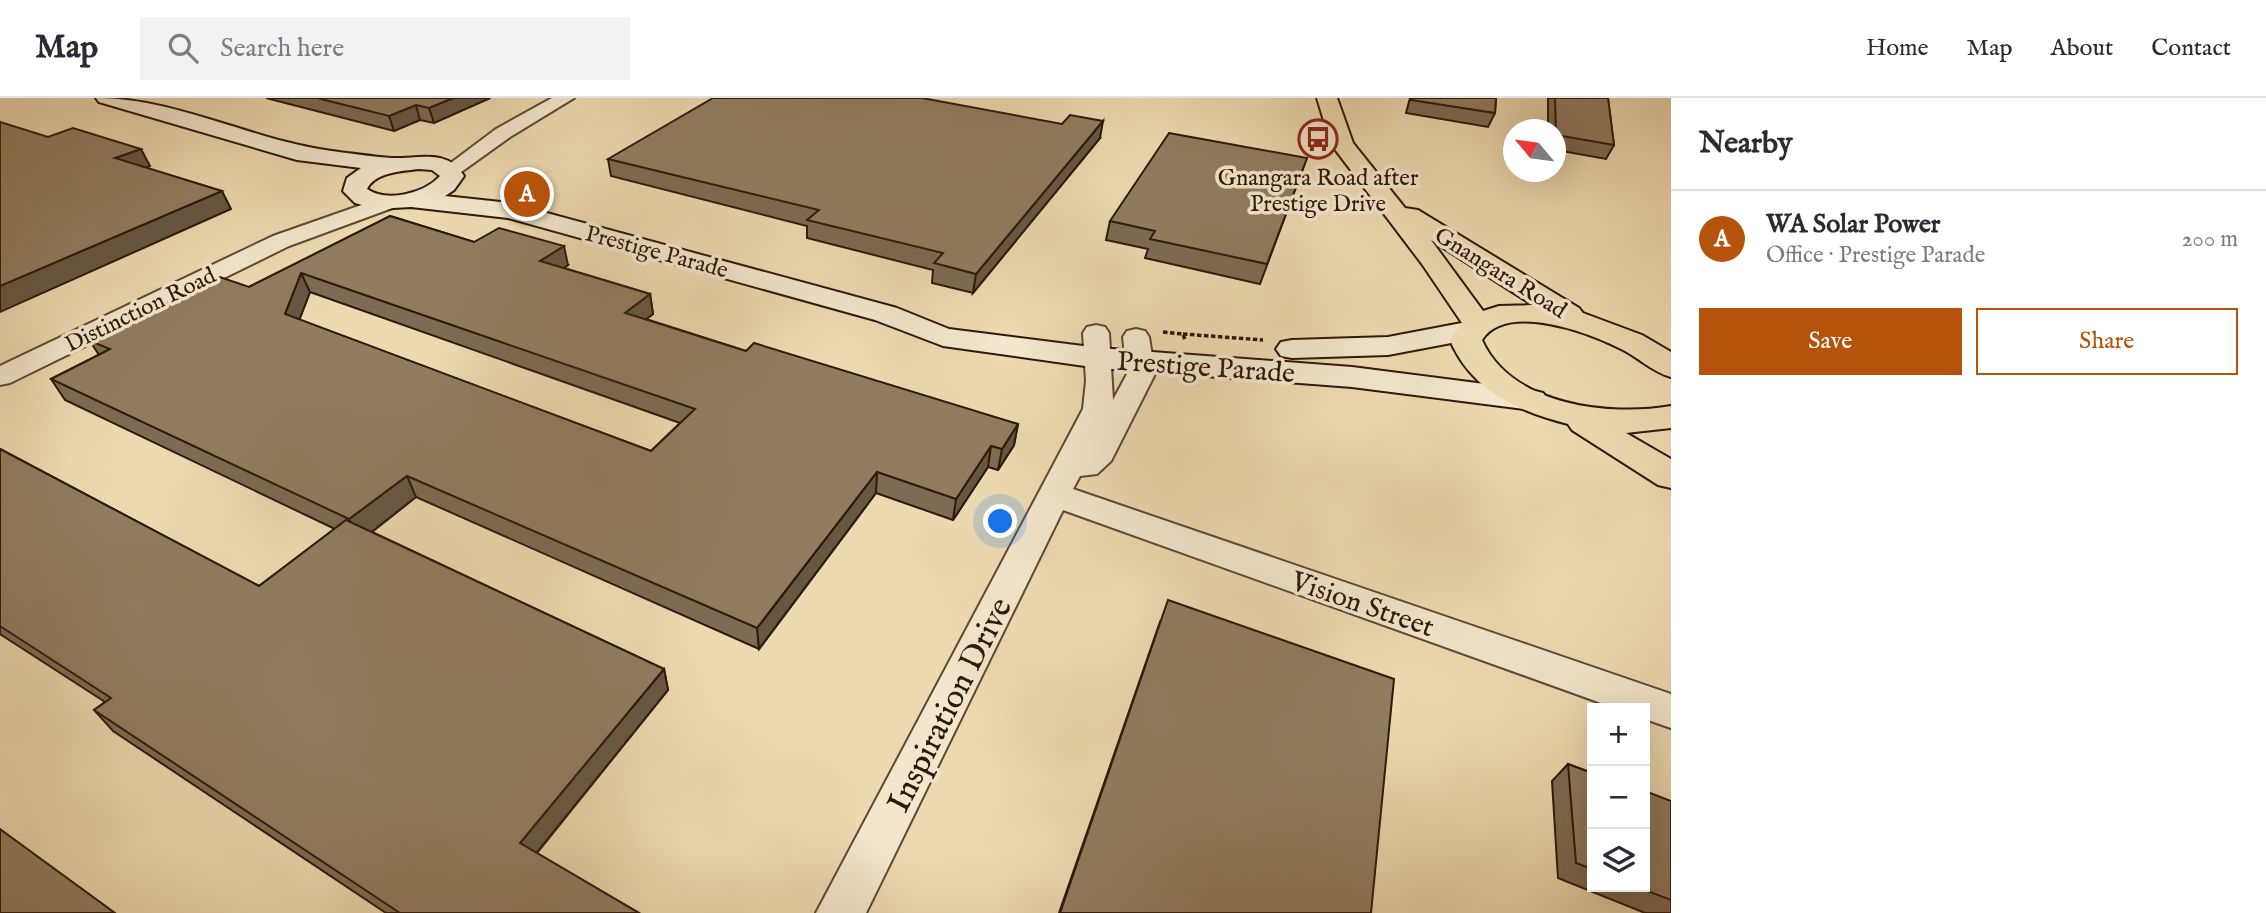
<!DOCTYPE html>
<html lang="en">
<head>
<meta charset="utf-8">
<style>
	:root { --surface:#fff; --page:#f2f2f3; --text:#2b2b33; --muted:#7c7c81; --line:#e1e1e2; --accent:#b45309 }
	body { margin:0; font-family:"IM FELL English",serif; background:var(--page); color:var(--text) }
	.controls { position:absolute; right:21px; bottom:21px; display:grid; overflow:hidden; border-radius:0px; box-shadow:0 7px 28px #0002 }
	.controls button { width:63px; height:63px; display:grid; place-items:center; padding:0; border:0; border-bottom:2px solid var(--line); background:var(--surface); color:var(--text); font:35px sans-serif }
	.compass { position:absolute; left:1503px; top:21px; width:63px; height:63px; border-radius:50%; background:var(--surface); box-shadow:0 7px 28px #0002; rotate:299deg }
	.you { position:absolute; left:1001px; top:424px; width:24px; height:24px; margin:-18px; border:5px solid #fff; border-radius:50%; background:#1a73e8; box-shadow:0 0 0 10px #1a73e833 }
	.badge { display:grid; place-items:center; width:46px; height:46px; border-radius:50%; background:var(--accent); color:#fff; font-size:23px; font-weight:700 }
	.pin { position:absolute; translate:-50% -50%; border:4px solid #fff; box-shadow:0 2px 7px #0006 }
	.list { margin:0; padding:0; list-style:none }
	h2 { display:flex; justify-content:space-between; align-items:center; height:91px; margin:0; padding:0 28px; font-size:30px }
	h2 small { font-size:23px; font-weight:400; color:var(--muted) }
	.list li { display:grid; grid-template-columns:46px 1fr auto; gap:21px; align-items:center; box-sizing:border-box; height:98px; padding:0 28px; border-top:2px solid var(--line) }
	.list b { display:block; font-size:26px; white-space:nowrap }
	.list p { margin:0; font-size:23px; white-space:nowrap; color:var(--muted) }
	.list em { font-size:23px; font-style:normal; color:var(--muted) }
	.actions { display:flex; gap:14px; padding:21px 28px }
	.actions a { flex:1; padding:16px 0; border:2px solid var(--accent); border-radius:0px; text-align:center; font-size:24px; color:var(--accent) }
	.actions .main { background:var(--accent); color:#fff }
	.icon { flex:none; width:38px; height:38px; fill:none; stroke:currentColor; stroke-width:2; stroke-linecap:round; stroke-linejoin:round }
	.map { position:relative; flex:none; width:1671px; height:815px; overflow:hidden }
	header { display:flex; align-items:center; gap:42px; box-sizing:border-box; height:98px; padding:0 35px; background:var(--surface); border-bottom:2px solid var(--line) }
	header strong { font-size:33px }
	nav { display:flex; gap:38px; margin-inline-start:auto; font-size:24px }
	.search { width:490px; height:63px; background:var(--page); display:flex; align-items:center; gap:18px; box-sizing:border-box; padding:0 24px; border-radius:0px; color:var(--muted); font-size:26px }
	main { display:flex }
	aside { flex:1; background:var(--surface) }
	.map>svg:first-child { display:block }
</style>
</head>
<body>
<header>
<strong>Map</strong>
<div class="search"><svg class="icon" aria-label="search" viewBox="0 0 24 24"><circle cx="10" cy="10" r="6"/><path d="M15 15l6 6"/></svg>Search here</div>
<nav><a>Home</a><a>Map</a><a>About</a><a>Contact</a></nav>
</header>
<main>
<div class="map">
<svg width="1671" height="815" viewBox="0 0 1671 815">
	<rect width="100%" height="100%" fill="#edd9b0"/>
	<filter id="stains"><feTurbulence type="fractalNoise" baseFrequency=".00286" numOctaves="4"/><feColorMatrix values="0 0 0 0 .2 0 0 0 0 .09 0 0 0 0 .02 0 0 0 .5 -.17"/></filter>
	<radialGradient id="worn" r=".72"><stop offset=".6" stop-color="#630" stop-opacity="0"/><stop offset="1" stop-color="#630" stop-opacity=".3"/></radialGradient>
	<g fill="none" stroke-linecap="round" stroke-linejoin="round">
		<g stroke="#5d4834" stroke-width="4">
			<g id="street">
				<path d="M 552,0 L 574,0 L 510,39 L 457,77 L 443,77 L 440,73 L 496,31 Z"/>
				<path d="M 387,98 L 395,99 L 398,104 L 395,109 L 289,148 L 10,285 L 0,287 L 0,268 L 273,138 Z"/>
				<path d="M 1096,227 L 1105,229 L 1109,235 L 1113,302 L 1127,276 L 1123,239 L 1127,233 L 1136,231 L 1145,233 L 1149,239 L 1155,276 L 1111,363 L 1097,376 L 1080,378 L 1073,391 L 1671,596 L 1671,630 L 1645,621 L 1645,610 L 1615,610 L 1063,412 L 866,815 L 816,815 L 1083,311 L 1086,283 L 1083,235 L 1087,229 Z"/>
			</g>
		</g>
		<g stroke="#2d180a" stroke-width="4">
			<g id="secondary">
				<path d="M 96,0 C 179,0 257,45 339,54 C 357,56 374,59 392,60 C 418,61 448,50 464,78 L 454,92 L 445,98 L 510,105 L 897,210 L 949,231 L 1099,250 L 1352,269 L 1531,292 L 1543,295 L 1548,302 L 1543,309 L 1531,312 L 1352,289 L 1099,270 L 943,248 L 875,222 L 508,120 L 411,109 L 376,111 L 355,105 L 343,93 L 347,80 L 361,70 L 297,62 L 99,4 ZM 419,71 L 432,72 L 440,78 C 425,95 387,105 367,91 C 375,74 403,73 419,71 Z"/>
				<path d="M 1472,223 L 1483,225 L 1487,232 L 1483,239 L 1388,257 L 1292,260 L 1281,258 L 1276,251 L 1281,244 L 1292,242 L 1388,239 Z"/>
			</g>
		</g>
		<g stroke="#2d180a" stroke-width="4">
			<path id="primary" d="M 1317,0 L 1337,0 L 1353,45 L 1405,110 L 1418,112 L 1579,210 L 1583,215 L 1642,237 L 1671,254 L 1671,279 C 1652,274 1637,258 1619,250 C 1587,234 1506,204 1482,242 C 1511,307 1608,319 1671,308 L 1671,330 L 1626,335 L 1671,361 L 1671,390 L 1658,387 L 1572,332 L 1568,326 C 1517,313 1471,292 1450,242 L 1462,225 L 1422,166 L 1331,46 ZM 1431,142 L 1533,207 L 1499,208 L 1483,213 Z"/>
		</g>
		<g stroke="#2d180a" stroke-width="3.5" stroke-dasharray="4.5 2.5" stroke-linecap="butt">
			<path d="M 1163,234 L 1183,236 L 1185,242"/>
			<path d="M 1183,236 L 1263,242"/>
		</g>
		<use href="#street" fill="#f3e6cc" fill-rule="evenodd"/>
		<use href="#secondary" fill="#f3e6cc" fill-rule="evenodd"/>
		<use href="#primary" fill="#edd9b0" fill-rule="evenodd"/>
	</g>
	<g fill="#7d6b53" stroke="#2d180a" stroke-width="2" fill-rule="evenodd">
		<path d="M 266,0 L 490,0 L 434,25 L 420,22 L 394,33 Z"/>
		<path d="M 1410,0 L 1496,0 L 1495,15 L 1488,29 L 1406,15 Z"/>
		<path d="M 1548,0 L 1608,0 L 1614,47 L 1606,61 L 1556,52 L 1556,32 L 1548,32 Z"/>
		<path d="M 1100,40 L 973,195 L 932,185 L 933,172 L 807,140 L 807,128 L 611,78 L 608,61 Z"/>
		<path d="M 1307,60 L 1260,186 L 1145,160 L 1148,151 L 1106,142 L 1110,123 Z"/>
		<path d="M 390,118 L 474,144 L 568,167 L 564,170 L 650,196 L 653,216 L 646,221 L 746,253 L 1018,326 L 1014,347 L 998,372 L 988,369 L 953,422 L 876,395 L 759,551 L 416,399 L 372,434 L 664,571 L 668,592 L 537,755 L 639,815 L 386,815 L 113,633 L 94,612 L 105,604 L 0,536 L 0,351 L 259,488 L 335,431 L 65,302 L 51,281 L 99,257 L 90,243 L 249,189 ZM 310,194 L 680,325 L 651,353 L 299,222 Z"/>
		<path d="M 1160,524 L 1371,815 L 1059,815 Z"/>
		<path d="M 1568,666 L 1592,675 L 1592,789 L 1645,789 L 1671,703 L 1671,815 L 1645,815 L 1558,780 L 1552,683 Z"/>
	</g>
	<g fill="#665743" stroke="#2d180a" stroke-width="2">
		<path d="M 453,0 L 490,0 L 434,25 L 429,10 Z"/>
		<path d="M 416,7 L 420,22 L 394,33 L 389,18 Z"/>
		<path d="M 1103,23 L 1100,40 L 973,195 L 976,176 Z"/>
		<path d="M 141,51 L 150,68 L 125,78 L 115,60 Z"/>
		<path d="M 222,93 L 231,111 L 0,214 L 0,188 Z"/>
		<path d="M 564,148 L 568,167 L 545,182 L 540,163 Z"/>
		<path d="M 301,175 L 310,194 L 294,236 L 285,216 Z"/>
		<path d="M 650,196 L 653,216 L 628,235 L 625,215 Z"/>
		<path d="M 1018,326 L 1014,347 L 998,372 L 1002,351 Z"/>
		<path d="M 991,348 L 988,369 L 953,422 L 956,401 Z"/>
		<path d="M 877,374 L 876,395 L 759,551 L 757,530 Z"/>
		<path d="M 407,378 L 416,399 L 360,443 L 349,421 Z"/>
		<path d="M 664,571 L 668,592 L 529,764 L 520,745 Z"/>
	</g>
	<g fill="#917c60" stroke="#2d180a" stroke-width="2" fill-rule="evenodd">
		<path d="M 317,0 L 453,0 L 429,10 L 416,7 L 389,18 Z"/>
		<path d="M 713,0 L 922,0 L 1062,26 L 1070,17 L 1103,23 L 976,176 L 934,165 L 943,155 L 807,122 L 819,112 L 608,61 Z"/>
		<path d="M 1412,0 L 1496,0 L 1495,15 L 1411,2 Z"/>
		<path d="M 1555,0 L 1608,0 L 1614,47 L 1556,37 Z"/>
		<path d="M 0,24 L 48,39 L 73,30 L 141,51 L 115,60 L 222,93 L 0,188 Z"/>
		<path d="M 1169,35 L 1307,60 L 1267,166 L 1150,141 L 1155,133 L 1110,123 Z"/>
		<path d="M 390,118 L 474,144 L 499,130 L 564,148 L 540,163 L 650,196 L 625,215 L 746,253 L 754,245 L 1018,326 L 1002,351 L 991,348 L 956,401 L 877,374 L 757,530 L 407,378 L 349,421 L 51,281 L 110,251 L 90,243 L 220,179 L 249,189 ZM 301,175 L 695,311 L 651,353 L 285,216 Z"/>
		<path d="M 0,351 L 259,488 L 346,422 L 664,571 L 520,745 L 639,815 L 400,815 L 94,612 L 111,600 L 0,528 Z"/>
		<path d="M 1168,502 L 1394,581 L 1371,815 L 1060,815 Z"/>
		<path d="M 1568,666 L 1592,675 L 1592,771 L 1576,765 Z"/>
		<path d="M 1645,693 L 1671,703 L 1671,802 L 1637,789 L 1645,789 Z"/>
		<path d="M 0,731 L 115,815 L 0,815 Z"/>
	</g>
	<defs>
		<g id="bus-ring" transform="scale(2.0125)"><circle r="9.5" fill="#f3e6cc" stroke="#8f2418" stroke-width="1.5"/><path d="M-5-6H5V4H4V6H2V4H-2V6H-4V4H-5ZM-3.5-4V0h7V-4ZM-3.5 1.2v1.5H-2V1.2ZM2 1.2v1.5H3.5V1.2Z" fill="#8f2418"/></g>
	</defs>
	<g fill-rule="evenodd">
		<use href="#bus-ring" x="1318" y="41"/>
	</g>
	<g text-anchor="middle" stroke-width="7" stroke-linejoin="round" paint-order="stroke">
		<g font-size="23" fill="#2d180a" stroke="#f3e6cc">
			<text x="1318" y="87">Gnangara Road after<tspan x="1318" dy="26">Prestige Drive</tspan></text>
		</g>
		<g font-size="23" fill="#2d180a" stroke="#f3e6cc">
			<text transform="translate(657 153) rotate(15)" y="8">Prestige Parade</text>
			<text transform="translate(1501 174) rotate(32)" y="8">Gnangara Road</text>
			<text transform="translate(140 211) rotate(-26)" y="8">Distinction Road</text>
		</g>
		<g font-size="28" fill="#2d180a" stroke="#f3e6cc">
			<text transform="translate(1206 268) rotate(4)" y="10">Prestige Parade</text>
			<text transform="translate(1363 505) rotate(19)" y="10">Vision Street</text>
		</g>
		<g font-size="33" fill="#2d180a" stroke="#f3e6cc">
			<text transform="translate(948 606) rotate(-63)" y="12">Inspiration Drive</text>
		</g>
	</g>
	<rect width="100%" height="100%" filter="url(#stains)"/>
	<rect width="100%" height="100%" fill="url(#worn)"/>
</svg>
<div class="controls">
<button>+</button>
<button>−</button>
<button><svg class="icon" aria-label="layers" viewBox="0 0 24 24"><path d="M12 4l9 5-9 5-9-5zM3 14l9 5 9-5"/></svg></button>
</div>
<svg class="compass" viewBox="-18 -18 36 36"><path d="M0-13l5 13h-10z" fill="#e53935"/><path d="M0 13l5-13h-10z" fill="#7c7c81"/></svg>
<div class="you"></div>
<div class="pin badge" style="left:527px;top:96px">A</div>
</div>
<aside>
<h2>Nearby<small></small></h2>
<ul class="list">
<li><span class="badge">A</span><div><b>WA Solar Power</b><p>Office · Prestige Parade</p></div><em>200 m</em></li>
</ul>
<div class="actions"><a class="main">Save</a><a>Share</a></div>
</aside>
</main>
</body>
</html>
